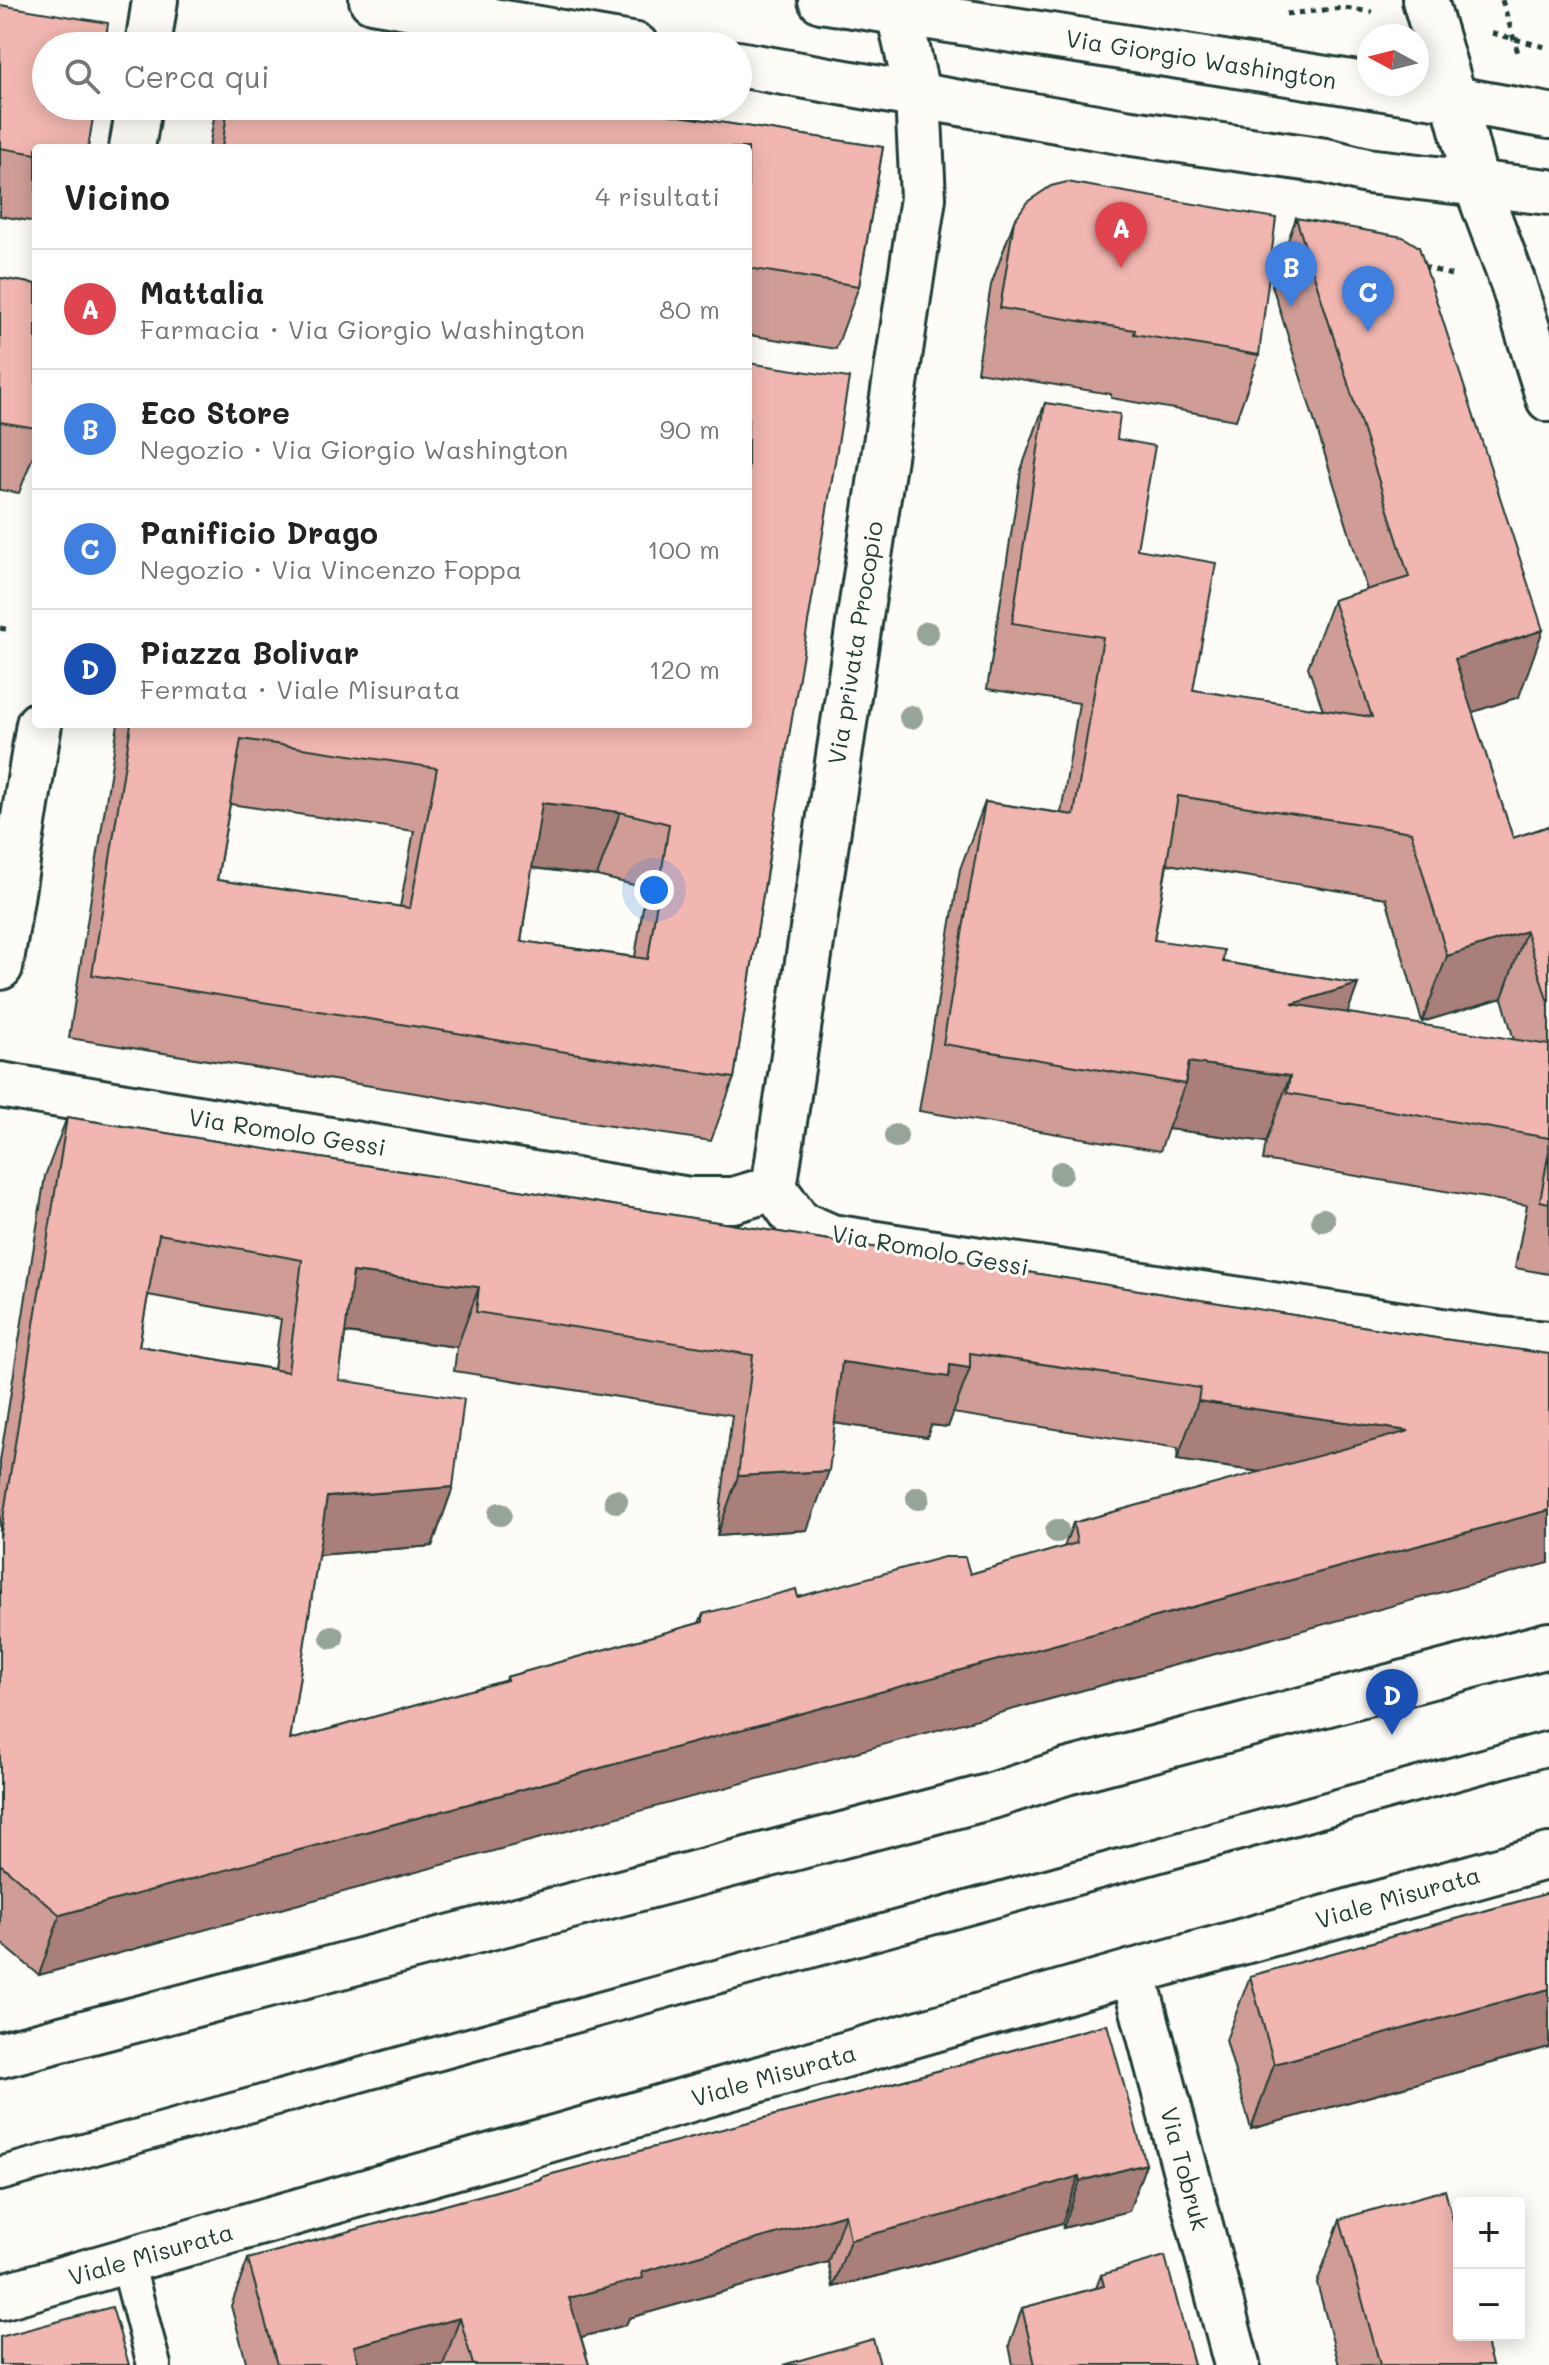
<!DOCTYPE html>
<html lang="it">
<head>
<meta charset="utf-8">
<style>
	:root { --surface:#fff; --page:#f6f6f6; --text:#222; --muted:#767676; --line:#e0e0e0; --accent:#c8321e }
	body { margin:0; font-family:Mali,sans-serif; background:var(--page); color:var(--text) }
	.controls { position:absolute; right:24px; bottom:24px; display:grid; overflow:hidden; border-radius:8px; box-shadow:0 4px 20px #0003 }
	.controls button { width:72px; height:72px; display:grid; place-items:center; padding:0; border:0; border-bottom:2px solid var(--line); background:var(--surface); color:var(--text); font:40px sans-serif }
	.compass { position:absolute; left:1357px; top:24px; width:72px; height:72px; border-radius:50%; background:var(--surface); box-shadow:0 4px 20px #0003; rotate:277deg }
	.you { position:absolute; left:654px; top:890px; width:28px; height:28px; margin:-20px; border:6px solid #fff; border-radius:50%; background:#1a73e8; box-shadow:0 0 0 12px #1a73e833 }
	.badge { display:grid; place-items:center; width:52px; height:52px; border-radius:50%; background:var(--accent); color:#fff; font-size:26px; font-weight:700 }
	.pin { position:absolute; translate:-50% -66px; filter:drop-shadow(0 2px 4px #0008) }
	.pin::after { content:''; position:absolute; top:42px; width:28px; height:24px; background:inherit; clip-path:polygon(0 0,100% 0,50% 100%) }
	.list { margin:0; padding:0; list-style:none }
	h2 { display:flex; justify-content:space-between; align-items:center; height:104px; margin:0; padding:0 32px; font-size:34px }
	h2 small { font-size:26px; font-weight:400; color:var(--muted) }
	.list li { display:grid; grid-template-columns:52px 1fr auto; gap:24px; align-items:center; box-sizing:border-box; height:120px; padding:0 32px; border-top:2px solid var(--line) }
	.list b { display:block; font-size:30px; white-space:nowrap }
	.list p { margin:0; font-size:26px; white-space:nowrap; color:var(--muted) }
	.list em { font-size:26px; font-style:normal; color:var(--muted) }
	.icon { flex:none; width:44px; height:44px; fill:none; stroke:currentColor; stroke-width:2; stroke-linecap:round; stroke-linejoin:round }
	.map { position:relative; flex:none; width:1549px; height:2365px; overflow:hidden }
	.search { position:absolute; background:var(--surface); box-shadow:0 4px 20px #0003; left:32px; top:32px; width:720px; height:88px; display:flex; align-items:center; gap:20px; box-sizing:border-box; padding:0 28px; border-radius:44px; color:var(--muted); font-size:30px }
	.panel { position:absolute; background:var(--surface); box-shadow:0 4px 20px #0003; left:32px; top:144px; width:720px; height:584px; border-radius:8px }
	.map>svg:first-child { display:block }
</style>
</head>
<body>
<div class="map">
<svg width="1549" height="2365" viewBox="0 0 1549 2365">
	<rect width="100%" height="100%" fill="#fdfcf7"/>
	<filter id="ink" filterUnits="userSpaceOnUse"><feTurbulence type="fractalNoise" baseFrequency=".0125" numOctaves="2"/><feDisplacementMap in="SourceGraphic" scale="16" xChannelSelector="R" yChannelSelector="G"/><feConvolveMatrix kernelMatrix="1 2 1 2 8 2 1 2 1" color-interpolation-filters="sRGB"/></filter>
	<g filter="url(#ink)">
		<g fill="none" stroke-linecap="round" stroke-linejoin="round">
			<g stroke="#1f3d34" stroke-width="38">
				<g id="lane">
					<path d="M 0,2174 L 1549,1748"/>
					<path d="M 127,2262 L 154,2365"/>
				</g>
			</g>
			<g stroke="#1f3d34" stroke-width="50">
				<g id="street">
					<path d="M 1425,0 L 1454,99 L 1476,183 L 1513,283 L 1549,399"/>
					<path d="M 148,46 L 155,0"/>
					<path d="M 132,148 L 139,106"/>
					<path d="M 0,967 L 39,724"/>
					<path d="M 0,1085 L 689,1200 L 733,1200 L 774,1188"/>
					<path d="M 774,1188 L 923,198 L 918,97"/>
					<path d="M 774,1188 L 799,1223 L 831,1237 L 1500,1340 L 1549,1344"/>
					<path d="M 1133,1972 L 1237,2365"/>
				</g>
			</g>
			<g stroke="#1f3d34" stroke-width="50">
				<g id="secondary">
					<path d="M 372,0 L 636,46"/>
					<path d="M 821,0 L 1454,99 L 1549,116"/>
					<path d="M 899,13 L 918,97"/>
					<path d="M 738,64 L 1125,132 L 1326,161 L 1367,171 L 1549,192"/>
				</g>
			</g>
			<g stroke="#1f3d34" stroke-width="50">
				<g id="primary">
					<path d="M 0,2055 L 992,1796 L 1066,1772 L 1549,1645"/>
					<path d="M 0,2297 L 1133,1972 L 1549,1856"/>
				</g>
			</g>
			<g stroke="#1f3d34" stroke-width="5" stroke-dasharray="6 6" stroke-linecap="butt">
				<path d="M 1502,0 L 1519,56"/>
				<path d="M 1286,14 L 1344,8 L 1372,12"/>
				<path d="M 1492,33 L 1549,48"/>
				<path d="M 1423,266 L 1451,275"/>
				<path d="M 0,628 L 10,630"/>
			</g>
			<use href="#lane" stroke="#fdfcf7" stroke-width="32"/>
			<use href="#street" stroke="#fdfcf7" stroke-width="44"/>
			<use href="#secondary" stroke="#fdfcf7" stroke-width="44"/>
			<use href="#primary" stroke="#fdfcf7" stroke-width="44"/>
		</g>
		<g fill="#96a597">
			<circle cx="927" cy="633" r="12"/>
			<circle cx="911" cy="717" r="12"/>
			<circle cx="896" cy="1136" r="12"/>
			<circle cx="1061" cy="1173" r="12"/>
			<circle cx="1323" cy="1220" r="12"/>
			<circle cx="918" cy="1498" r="12"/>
			<circle cx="616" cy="1501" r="12"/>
			<circle cx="500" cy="1514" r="12"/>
			<circle cx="1057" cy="1531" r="12"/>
			<circle cx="332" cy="1637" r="12"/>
		</g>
		<g fill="#cf9d96" stroke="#1f3d34" stroke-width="2" fill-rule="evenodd">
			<path d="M 0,5 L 36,148 L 36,222 L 0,216 Z"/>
			<path d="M 216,106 L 612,106 L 883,147 L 859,286 L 836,349 L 748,335 L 748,148 L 209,148 Z"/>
			<path d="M 1296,218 L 1519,697 L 1472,712 L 1513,838 L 1549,826 L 1549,1274 L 1515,1268 L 1527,1205 L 1263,1160 L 1266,1142 L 1168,1129 L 1160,1151 L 919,1111 L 960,869 L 985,802 L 1061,813 L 1079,703 L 987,689 L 1021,470 L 1045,403 L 1117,439 L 1137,549 L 1193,690 L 1323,710 L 1308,667 L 1333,600 L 1367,590 L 1272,285 ZM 1167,864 L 1386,898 L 1422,1022 L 1502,998 L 1514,1040 L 1347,1013 L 1358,984 L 1223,962 L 1154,940 Z"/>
			<path d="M 1014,221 L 1259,355 L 1236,420 L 1111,398 L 1111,394 L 977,372 L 991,285 Z"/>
			<path d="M 0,278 L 36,284 L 36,448 L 19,493 L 0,490 Z"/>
			<path d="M 118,724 L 748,724 L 772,838 L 734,1078 L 711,1141 L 524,1113 L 428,1095 L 69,1038 ZM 230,804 L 414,831 L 400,907 L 217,880 ZM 532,868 L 597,876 L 646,888 L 635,957 L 521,941 Z"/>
			<path d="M 67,1117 L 1436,1338 L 1549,1354 L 663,1804 L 39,1975 L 0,1942 L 0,1461 L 45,1176 ZM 148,1295 L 281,1319 L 274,1369 L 139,1346 ZM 345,1333 L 457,1347 L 454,1371 L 732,1415 L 717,1536 L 807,1530 L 834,1423 L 927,1437 L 931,1425 L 948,1427 L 953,1413 L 1178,1448 L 1177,1460 L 1260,1472 L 1073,1523 L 1064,1547 L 970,1574 L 798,1597 L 703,1614 L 699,1623 L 506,1677 L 505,1681 L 290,1740 L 318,1555 L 432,1546 L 453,1487 L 339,1380 Z"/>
			<path d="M 1549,1893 L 1549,2047 L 1251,2129 L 1226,2040 L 1250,1976 Z"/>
			<path d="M 1107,2024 L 1129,2211 L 1063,2228 L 1062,2223 L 925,2264 L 833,2287 L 828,2262 L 629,2318 L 626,2325 L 581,2337 L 589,2365 L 247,2365 L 231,2306 L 248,2259 L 540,2179 L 541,2177 L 814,2105 Z"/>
			<path d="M 1340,2219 L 1492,2365 L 1339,2365 L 1317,2283 Z"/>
			<path d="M 1101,2275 L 1194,2365 L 1013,2365 L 1009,2345 L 1022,2308 L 1096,2288 Z"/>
		</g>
		<g fill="#a97f7a" stroke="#1f3d34" stroke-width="2">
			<path d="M 1543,630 L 1519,697 L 1431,726 L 1455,659 Z"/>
			<path d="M 542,803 L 620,812 L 597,876 L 519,866 Z"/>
			<path d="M 1526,931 L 1502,998 L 1422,1022 L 1447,956 Z"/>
			<path d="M 1358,984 L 1334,1050 L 1292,1004 Z"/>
			<path d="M 1189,1062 L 1290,1076 L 1266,1142 L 1168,1129 L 1185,1084 Z"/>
			<path d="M 353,1272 L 479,1287 L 457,1347 L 332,1331 Z"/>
			<path d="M 842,1362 L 950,1365 L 970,1368 L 948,1427 L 931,1425 L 927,1437 L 820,1421 Z"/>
			<path d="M 1198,1401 L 1409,1431 L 1387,1490 L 1177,1460 Z"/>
			<path d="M 829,1471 L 807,1530 L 717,1536 L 738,1476 Z"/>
			<path d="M 453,1487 L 432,1546 L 305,1556 L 327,1497 Z"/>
			<path d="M 1549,1510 L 1549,1563 L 39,1975 L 60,1915 Z"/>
			<path d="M 1549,1989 L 1549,2047 L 1251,2129 L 1274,2064 Z"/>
			<path d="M 1146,2164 L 1129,2211 L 1063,2228 L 1080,2181 Z"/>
			<path d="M 1079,2176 L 1062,2223 L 925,2264 L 833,2287 L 850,2240 Z"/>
			<path d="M 845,2214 L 828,2262 L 629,2318 L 626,2325 L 552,2345 L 569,2298 L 642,2272 Z"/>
			<path d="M 460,2318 L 443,2365 L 347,2365 L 354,2346 Z"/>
		</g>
		<g fill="#f1b6af" stroke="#1f3d34" stroke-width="2" fill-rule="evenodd">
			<path d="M 0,5 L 108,23 L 105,46 L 46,46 L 46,106 L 95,106 L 88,148 L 36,148 L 36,154 L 0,148 Z"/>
			<path d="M 228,106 L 612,106 L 883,147 L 859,286 L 748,268 L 748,148 L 222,148 Z"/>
			<path d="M 1067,182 L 1276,218 L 1259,355 L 1134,334 L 1135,330 L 1000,308 L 1014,221 L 1027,202 L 1051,186 Z"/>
			<path d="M 1296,218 L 1403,237 L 1419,247 L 1543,630 L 1455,659 L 1513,838 L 1549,826 L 1549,1006 L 1526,931 L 1447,956 L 1411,832 L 1178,796 L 1154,940 L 1224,950 L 1223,962 L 1358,984 L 1292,1004 L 1549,1045 L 1549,1138 L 1287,1093 L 1290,1076 L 1189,1062 L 1185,1084 L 943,1044 L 985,802 L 1074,815 L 1103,637 L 1012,623 L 1045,403 L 1120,414 L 1117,439 L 1155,446 L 1137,549 L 1216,563 L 1193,690 L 1372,717 L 1333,600 L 1409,577 Z"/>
			<path d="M 0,278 L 36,284 L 36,428 L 0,422 Z"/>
			<path d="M 748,363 L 849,378 L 772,838 L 734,1078 L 547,1049 L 451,1032 L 92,975 L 131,724 L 748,724 ZM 241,739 L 437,768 L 410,908 L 217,880 ZM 542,803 L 620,812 L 669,824 L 648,959 L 521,941 Z"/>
			<path d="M 67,1117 L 1436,1338 L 1549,1354 L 1549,1510 L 60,1915 L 0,1864 L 0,1538 ZM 159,1234 L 302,1260 L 288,1372 L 139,1346 ZM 353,1272 L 479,1287 L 476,1312 L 753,1355 L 738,1476 L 829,1471 L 842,1362 L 949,1377 L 950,1365 L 970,1368 L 970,1353 L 1200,1388 L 1198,1401 L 1409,1431 L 1073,1523 L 1077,1543 L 970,1574 L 965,1557 L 944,1557 L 798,1597 L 796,1589 L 703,1614 L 703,1622 L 506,1677 L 507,1680 L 290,1740 L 327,1497 L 453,1487 L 464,1399 L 339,1380 Z"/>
			<path d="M 1549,1151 L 1549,1203 L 1540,1201 Z"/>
			<path d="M 1549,1893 L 1549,1989 L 1274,2064 L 1250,1976 Z"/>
			<path d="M 1107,2024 L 1146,2164 L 1080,2181 L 1079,2176 L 942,2216 L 850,2240 L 845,2214 L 642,2272 L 643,2278 L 569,2298 L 589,2365 L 473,2365 L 460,2318 L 354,2346 L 359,2365 L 277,2365 L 248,2259 L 541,2179 L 541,2177 L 814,2105 Z"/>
			<path d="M 1445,2190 L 1459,2243 L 1459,2335 L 1484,2335 L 1492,2365 L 1380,2365 L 1340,2219 Z"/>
			<path d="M 1165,2256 L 1194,2365 L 1035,2365 L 1022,2308 L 1104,2286 L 1101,2275 Z"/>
			<path d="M 112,2307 L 129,2365 L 0,2365 L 0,2337 Z"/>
			<path d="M 873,2339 L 880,2365 L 783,2365 Z"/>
		</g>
	</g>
	<g text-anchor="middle" stroke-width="6" stroke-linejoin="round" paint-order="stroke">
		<g font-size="24" fill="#1f3d34" stroke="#fdfcf7">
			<text transform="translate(1201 60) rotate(9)" y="8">Via Giorgio Washington</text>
			<text transform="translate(856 643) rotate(-81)" y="8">Via privata Procopio</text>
			<text transform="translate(287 1133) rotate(9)" y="8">Via Romolo Gessi</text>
			<text transform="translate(930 1251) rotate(10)" y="8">Via Romolo Gessi</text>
			<text transform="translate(1398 1898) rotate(-16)" y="8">Viale Misurata</text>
			<text transform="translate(774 2076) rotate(-16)" y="8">Viale Misurata</text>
			<text transform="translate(1184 2169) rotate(75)" y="8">Via Tobruk</text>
			<text transform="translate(151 2255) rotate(-16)" y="8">Viale Misurata</text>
		</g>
	</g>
</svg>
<div class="controls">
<button>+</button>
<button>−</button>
</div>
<svg class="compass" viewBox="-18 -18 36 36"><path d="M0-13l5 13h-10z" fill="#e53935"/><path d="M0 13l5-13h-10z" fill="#767676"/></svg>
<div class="you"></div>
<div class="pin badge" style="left:1121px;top:268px;background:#e0444e">A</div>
<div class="pin badge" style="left:1291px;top:307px;background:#3f7fe0">B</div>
<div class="pin badge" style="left:1368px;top:332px;background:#3f7fe0">C</div>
<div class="pin badge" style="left:1392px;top:1735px;background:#1a4fb4">D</div>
<div class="search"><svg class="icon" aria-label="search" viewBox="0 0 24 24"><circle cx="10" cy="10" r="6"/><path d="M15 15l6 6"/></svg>Cerca qui</div>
<section class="panel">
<h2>Vicino<small>4 risultati</small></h2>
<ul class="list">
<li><span class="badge" style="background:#e0444e">A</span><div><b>Mattalia</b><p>Farmacia · Via Giorgio Washington</p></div><em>80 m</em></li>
<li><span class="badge" style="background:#3f7fe0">B</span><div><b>Eco Store</b><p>Negozio · Via Giorgio Washington</p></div><em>90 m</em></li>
<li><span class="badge" style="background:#3f7fe0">C</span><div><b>Panificio Drago</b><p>Negozio · Via Vincenzo Foppa</p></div><em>100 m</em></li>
<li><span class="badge" style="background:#1a4fb4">D</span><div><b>Piazza Bolivar</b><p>Fermata · Viale Misurata</p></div><em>120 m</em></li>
</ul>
</section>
</div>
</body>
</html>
